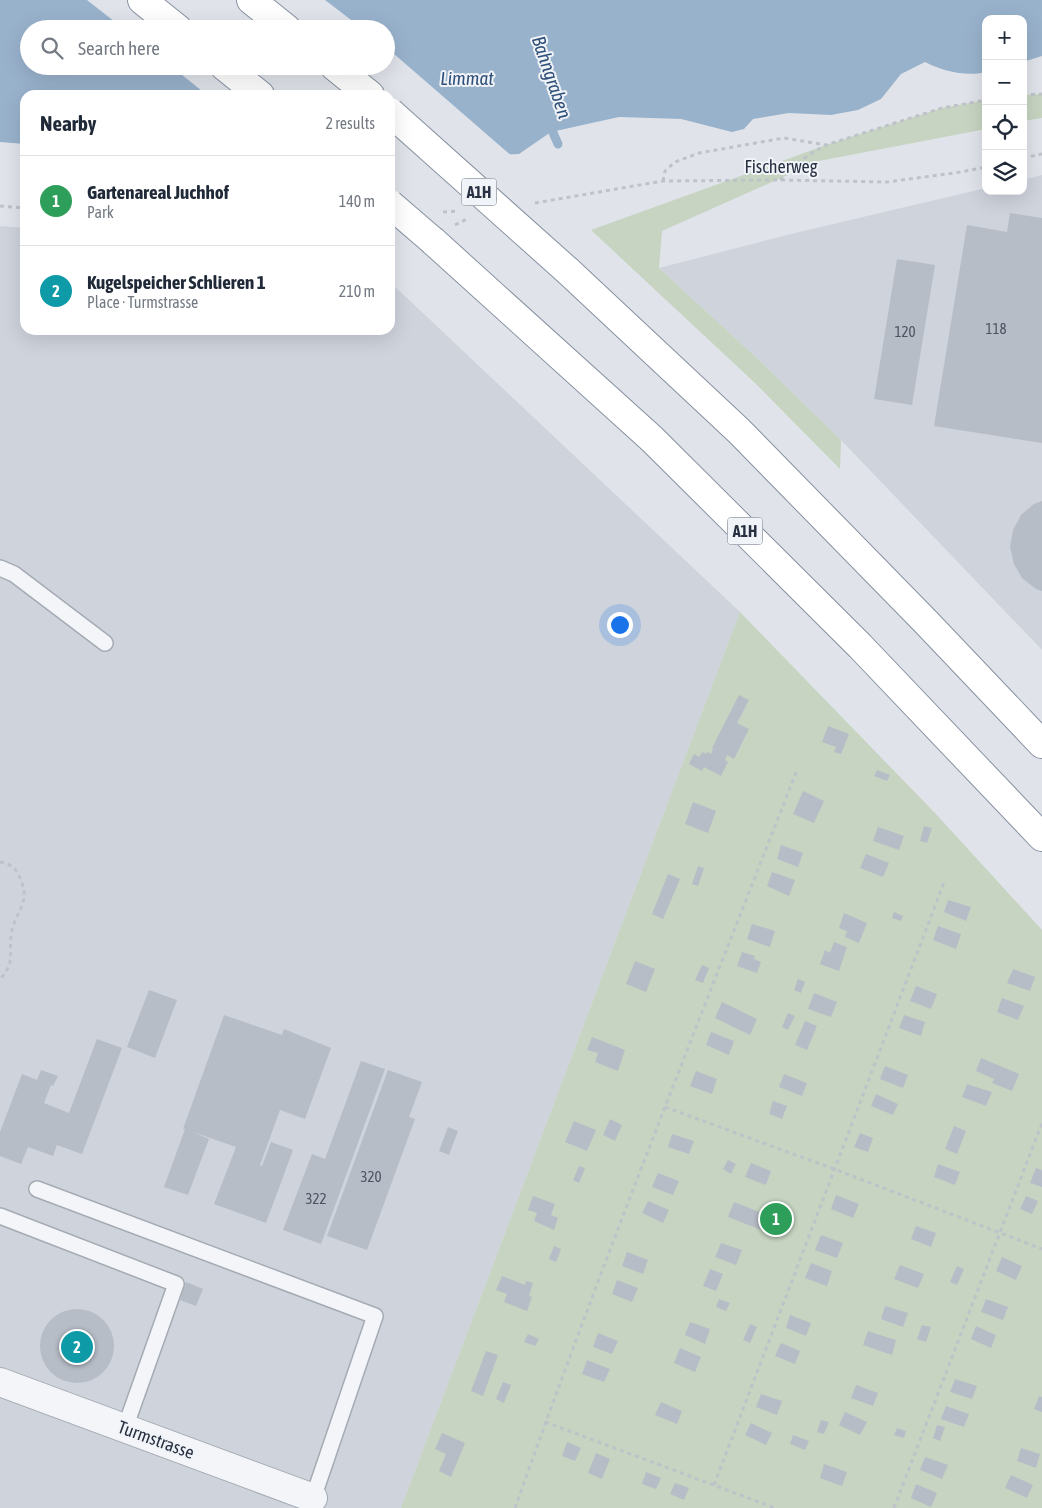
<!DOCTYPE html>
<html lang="en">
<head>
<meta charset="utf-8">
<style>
	:root { --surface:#fff; --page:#f2f2f3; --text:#1f2937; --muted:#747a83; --line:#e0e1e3; --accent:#7c3aed }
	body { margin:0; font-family:"Asap Condensed",sans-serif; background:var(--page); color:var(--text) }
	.controls { position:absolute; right:15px; top:15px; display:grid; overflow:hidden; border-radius:10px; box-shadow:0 5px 20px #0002 }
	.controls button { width:45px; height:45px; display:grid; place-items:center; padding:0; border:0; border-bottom:1px solid var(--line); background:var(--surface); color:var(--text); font:25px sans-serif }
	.you { position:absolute; left:619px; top:624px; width:18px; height:18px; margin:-12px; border:4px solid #fff; border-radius:50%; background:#1a73e8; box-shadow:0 0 0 8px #1a73e833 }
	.badge { display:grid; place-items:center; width:32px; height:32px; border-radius:50%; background:var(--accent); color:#fff; font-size:16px; font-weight:700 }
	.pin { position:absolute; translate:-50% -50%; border:2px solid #fff; box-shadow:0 1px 5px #0006 }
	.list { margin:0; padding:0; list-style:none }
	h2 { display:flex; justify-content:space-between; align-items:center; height:65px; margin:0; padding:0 20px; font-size:21px }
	h2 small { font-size:16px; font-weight:400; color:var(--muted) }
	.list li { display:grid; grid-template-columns:32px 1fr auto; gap:15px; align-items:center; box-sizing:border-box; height:90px; padding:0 20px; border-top:1px solid var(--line) }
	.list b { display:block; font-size:19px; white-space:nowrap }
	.list p { margin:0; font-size:16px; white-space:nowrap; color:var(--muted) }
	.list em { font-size:16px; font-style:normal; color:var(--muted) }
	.icon { flex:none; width:28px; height:28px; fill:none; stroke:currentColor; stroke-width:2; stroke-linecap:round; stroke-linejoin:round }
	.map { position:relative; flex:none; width:1042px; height:1508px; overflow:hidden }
	.search { position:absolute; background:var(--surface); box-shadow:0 5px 20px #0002; left:20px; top:20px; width:375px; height:55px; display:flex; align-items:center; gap:12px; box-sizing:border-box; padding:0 18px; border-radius:28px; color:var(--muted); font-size:19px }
	.panel { position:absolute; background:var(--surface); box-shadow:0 5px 20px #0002; left:20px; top:90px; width:375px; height:245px; border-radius:15px }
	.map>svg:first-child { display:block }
</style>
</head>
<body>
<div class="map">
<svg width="1042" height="1508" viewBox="0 0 1042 1508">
	<rect width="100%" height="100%" fill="#e0e4ea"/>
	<g fill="#ced3dc">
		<path d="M 1042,175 L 1042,650 L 841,440 L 759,360 L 659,268 L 791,234 L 986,188 L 986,191 L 1023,191 L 1023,180 Z"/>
		<path d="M 0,226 L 25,228 L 25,330 L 390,330 L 390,282 L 740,612 L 401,1508 L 0,1508 Z"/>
	</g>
	<g fill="#c6d4c1">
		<path d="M 1042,94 L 1042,118 L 1023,121 L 1023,95 Z"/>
		<path d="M 986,100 L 986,129 L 819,161 L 662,231 L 659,268 L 759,360 L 841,440 L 840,469 L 755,383 L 591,230 L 826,145 L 942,108 Z"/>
		<path d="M 740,612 L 935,813 L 1042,930 L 1042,1508 L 401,1508 Z"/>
	</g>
	<path fill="#99b2cc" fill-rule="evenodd" d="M 0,0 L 1042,0 L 1042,56 L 1023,62 L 1023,19 L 986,19 L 986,72 C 965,77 943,71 925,62 L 901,74 L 881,99 L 858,110 L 831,115 L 789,113 L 753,119 L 744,129 L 732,132 L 681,119 L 619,117 L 551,132 L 519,154 L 390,159 L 390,95 L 25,95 L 25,144 L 0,142 ZM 29,29 L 386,29 L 386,66 L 29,66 Z"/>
	<g fill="#e0e4ea">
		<path d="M 87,0 L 325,0 L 363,29 L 124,29 Z"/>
		<path d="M 386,47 L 513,157 L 390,161 L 390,95 L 207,95 L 171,66 L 386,66 Z"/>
	</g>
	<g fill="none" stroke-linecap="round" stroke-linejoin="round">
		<path stroke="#99b2cc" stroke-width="9" d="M 548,121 L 558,144"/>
	</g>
	<g fill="#b7bdc7">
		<path d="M 1010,213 L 1042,218 L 1042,443 L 934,426 L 967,225 L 1007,232 Z"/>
		<path d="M 897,259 L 935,265 L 912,405 L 874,399 Z"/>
		<path d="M 1042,501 L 1042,591 L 1036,589 L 1022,578 L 1014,564 L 1010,547 L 1013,530 L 1021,515 L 1034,504 Z"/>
		<path d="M 739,695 L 749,700 L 737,723 L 749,729 L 734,759 L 727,755 L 725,760 L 728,762 L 721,776 L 704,767 L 702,771 L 689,764 L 694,754 L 699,757 L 702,752 L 706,754 L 707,752 L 711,754 L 713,749 L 712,748 Z"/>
		<path d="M 828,726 L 849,734 L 841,754 L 834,752 L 836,747 L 822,742 Z"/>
		<path d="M 877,770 L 890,775 L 887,781 L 874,776 Z"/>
		<path d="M 803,791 L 824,801 L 814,823 L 793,814 Z"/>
		<path d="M 693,802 L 716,811 L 708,833 L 685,824 Z"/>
		<path d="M 924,826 L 932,828 L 927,843 L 920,841 Z"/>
		<path d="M 878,827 L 904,836 L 899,850 L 873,841 Z"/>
		<path d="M 781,845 L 803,853 L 798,867 L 777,859 Z"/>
		<path d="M 866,854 L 889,863 L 883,877 L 860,868 Z"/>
		<path d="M 698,866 L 704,868 L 698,886 L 692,884 Z"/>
		<path d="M 772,872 L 795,880 L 789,896 L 767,886 Z"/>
		<path d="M 668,874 L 680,879 L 663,919 L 652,914 Z"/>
		<path d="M 948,900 L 971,907 L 966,921 L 944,912 Z"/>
		<path d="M 894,912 L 903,916 L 901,921 L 892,918 Z"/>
		<path d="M 844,913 L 867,923 L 859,943 L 845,937 L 847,931 L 839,928 Z"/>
		<path d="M 752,924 L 775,931 L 770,947 L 747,939 Z"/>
		<path d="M 938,926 L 961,934 L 956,949 L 933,940 Z"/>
		<path d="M 834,942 L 847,947 L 839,971 L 820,964 L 825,950 L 830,953 Z"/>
		<path d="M 742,952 L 755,956 L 754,959 L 761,962 L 757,973 L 737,966 Z"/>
		<path d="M 635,961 L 655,969 L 646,992 L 626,984 Z"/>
		<path d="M 702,965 L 709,968 L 703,983 L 695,980 Z"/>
		<path d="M 1013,969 L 1035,977 L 1030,991 L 1007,983 Z"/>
		<path d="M 798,979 L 805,982 L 801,993 L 794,990 Z"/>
		<path d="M 916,986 L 937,994 L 931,1009 L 910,1001 Z"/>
		<path d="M 149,990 L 177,1000 L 155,1058 L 127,1047 Z"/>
		<path d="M 814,993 L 837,1002 L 831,1017 L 808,1009 Z"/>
		<path d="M 1002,998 L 1024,1006 L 1018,1020 L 997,1012 Z"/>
		<path d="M 722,1002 L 757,1019 L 750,1035 L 715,1018 Z"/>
		<path d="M 788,1013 L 795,1016 L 788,1030 L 782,1027 Z"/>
		<path d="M 224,1015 L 282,1035 L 284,1029 L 331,1048 L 305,1119 L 280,1110 L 260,1165 L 262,1166 L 271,1142 L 293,1150 L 266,1223 L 214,1204 L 236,1147 L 193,1132 L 209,1139 L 188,1195 L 164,1187 L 185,1129 L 183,1129 Z"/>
		<path d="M 904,1015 L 925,1022 L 921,1036 L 899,1028 Z"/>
		<path d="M 805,1021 L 817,1026 L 807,1050 L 795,1045 Z"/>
		<path d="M 711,1032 L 734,1041 L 729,1055 L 706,1045 Z"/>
		<path d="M 592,1037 L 625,1050 L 618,1071 L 595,1062 L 598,1053 L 587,1050 Z"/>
		<path d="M 97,1039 L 122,1048 L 82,1154 L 57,1145 L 53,1156 L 28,1147 L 21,1164 L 0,1156 L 0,1132 L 22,1074 L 37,1080 L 41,1070 L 58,1076 L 53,1086 L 51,1085 L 44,1103 L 69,1113 Z"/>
		<path d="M 981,1058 L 1019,1074 L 1012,1091 L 992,1083 L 994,1079 L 976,1071 Z"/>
		<path d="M 361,1061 L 385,1069 L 321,1244 L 283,1230 L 312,1154 L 325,1159 Z"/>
		<path d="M 885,1066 L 908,1075 L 903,1088 L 880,1079 Z"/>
		<path d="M 388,1070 L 422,1082 L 409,1117 L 415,1119 L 367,1250 L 327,1236 Z"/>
		<path d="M 696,1071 L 717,1079 L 712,1094 L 690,1086 Z"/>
		<path d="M 784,1074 L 807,1083 L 802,1096 L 779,1087 Z"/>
		<path d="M 967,1084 L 992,1092 L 986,1106 L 962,1097 Z"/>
		<path d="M 876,1094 L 898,1104 L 893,1115 L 871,1106 Z"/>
		<path d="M 773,1101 L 787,1106 L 782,1119 L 769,1114 Z"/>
		<path d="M 610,1119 L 622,1125 L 615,1141 L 603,1135 Z"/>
		<path d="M 574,1121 L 596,1130 L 587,1151 L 565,1142 Z"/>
		<path d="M 954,1126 L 966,1131 L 957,1154 L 945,1149 Z"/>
		<path d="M 448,1127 L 458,1131 L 449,1155 L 439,1151 Z"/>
		<path d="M 860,1133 L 873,1138 L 868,1152 L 854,1147 Z"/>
		<path d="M 672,1134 L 694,1141 L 689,1154 L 668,1147 Z"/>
		<path d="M 728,1160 L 736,1164 L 731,1174 L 723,1169 Z"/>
		<path d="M 751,1163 L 771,1171 L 766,1185 L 745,1177 Z"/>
		<path d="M 938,1164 L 960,1172 L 955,1185 L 934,1177 Z"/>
		<path d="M 579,1166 L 585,1168 L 579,1183 L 573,1180 Z"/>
		<path d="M 1036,1168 L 1042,1170 L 1042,1187 L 1030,1183 Z"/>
		<path d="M 658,1173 L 679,1181 L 673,1195 L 652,1187 Z"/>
		<path d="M 836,1195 L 859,1204 L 853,1218 L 831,1209 Z"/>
		<path d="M 533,1196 L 555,1204 L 551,1215 L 558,1218 L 554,1230 L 534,1221 L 537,1213 L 528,1210 Z"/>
		<path d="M 1026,1196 L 1038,1201 L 1032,1214 L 1020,1209 Z"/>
		<path d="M 648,1201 L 669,1210 L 663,1223 L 642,1213 Z"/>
		<path d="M 734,1202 L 767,1215 L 761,1230 L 728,1217 Z"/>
		<path d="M 916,1226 L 936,1233 L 931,1247 L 911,1239 Z"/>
		<path d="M 821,1235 L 843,1243 L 837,1258 L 815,1250 Z"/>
		<path d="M 721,1243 L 742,1250 L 736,1265 L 715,1257 Z"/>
		<path d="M 554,1246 L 561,1249 L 556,1262 L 549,1259 Z"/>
		<path d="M 627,1252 L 648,1260 L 643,1274 L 622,1266 Z"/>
		<path d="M 1002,1257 L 1022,1266 L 1016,1280 L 996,1271 Z"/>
		<path d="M 811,1263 L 832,1271 L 827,1286 L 805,1278 Z"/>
		<path d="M 900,1265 L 924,1274 L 918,1288 L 894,1279 Z"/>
		<path d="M 957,1266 L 964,1269 L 957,1285 L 950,1282 Z"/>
		<path d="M 710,1269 L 723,1274 L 716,1291 L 703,1286 Z"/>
		<path d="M 502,1276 L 525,1285 L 526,1281 L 533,1283 L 529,1296 L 532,1297 L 527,1311 L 504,1302 L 507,1294 L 496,1290 Z"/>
		<path d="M 617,1280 L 638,1288 L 632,1302 L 612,1294 Z"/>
		<path d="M 186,1282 L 203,1289 L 196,1306 L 180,1300 Z"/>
		<path d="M 719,1299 L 730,1303 L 726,1311 L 716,1307 Z"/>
		<path d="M 986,1299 L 1008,1307 L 1003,1320 L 981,1312 Z"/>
		<path d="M 885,1306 L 908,1313 L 903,1327 L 881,1319 Z"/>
		<circle cx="77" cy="1346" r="37"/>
		<path d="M 790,1315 L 811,1323 L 806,1336 L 786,1328 Z"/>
		<path d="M 690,1322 L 710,1329 L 705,1344 L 685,1335 Z"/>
		<path d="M 750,1324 L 757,1327 L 750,1343 L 743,1340 Z"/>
		<path d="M 922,1325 L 931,1327 L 926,1342 L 917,1339 Z"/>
		<path d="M 976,1326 L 996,1335 L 991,1348 L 971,1339 Z"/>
		<path d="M 868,1331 L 896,1340 L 892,1355 L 863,1345 Z"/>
		<path d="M 598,1333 L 618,1341 L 612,1354 L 593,1347 Z"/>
		<path d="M 528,1334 L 539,1339 L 535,1346 L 524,1342 Z"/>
		<path d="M 781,1343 L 800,1351 L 795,1364 L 775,1356 Z"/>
		<path d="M 680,1348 L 701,1357 L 695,1372 L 674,1363 Z"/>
		<path d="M 486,1351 L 498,1355 L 483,1396 L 471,1391 Z"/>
		<path d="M 587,1360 L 610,1369 L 604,1382 L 582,1374 Z"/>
		<path d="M 955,1379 L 977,1386 L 972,1399 L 950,1392 Z"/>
		<path d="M 503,1382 L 511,1385 L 504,1403 L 496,1399 Z"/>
		<path d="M 856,1385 L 878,1393 L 873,1406 L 851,1398 Z"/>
		<path d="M 761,1394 L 782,1401 L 777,1415 L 756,1407 Z"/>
		<path d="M 1039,1396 L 1042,1397 L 1042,1412 L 1034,1409 Z"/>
		<path d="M 661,1402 L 682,1411 L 677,1424 L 655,1415 Z"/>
		<path d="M 946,1406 L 969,1414 L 964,1427 L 941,1419 Z"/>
		<path d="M 845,1412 L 867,1422 L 860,1435 L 839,1425 Z"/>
		<path d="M 821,1420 L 829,1422 L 824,1434 L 817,1432 Z"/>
		<path d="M 751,1423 L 772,1433 L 766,1445 L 745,1435 Z"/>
		<path d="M 937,1425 L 945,1427 L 940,1441 L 933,1438 Z"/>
		<path d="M 897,1428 L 906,1431 L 904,1438 L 894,1435 Z"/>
		<path d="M 442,1433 L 465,1443 L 451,1477 L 439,1471 L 446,1454 L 435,1449 Z"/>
		<path d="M 793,1435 L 809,1441 L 805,1450 L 790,1444 Z"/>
		<path d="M 567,1442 L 581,1448 L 575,1461 L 562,1456 Z"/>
		<path d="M 1021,1448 L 1040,1454 L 1036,1468 L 1017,1461 Z"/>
		<path d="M 596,1453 L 610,1459 L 602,1479 L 588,1473 Z"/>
		<path d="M 925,1457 L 948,1465 L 942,1479 L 920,1470 Z"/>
		<path d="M 824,1464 L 847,1472 L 842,1486 L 820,1478 Z"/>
		<path d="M 646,1472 L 661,1478 L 656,1489 L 642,1484 Z"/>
		<path d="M 1011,1475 L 1033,1485 L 1027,1498 L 1005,1488 Z"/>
		<path d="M 675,1483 L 689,1488 L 684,1500 L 670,1494 Z"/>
		<path d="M 916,1484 L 937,1493 L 931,1507 L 911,1498 Z"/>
	</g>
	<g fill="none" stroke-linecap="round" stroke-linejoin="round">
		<g stroke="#a5abb4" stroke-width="18">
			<g id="service">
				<path d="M 0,568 L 14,574 L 105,643"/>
				<path d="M 37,1189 L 375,1316 L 311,1504"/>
				<path d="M 0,1216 L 176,1284 L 125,1428"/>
			</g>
		</g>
		<g stroke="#a5abb4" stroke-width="30">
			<path id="minor" d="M 0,1382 L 313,1498"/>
		</g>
		<g stroke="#8791a1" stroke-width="30">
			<g id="motorway">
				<path d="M 142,0 L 178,29"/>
				<path d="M 251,0 L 287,29"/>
				<path d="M 224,66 L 260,95"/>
				<path d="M 334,66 L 370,95"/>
				<path d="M 433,241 L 652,439 L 860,646 L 1042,837"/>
				<path d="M 568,271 L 739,431 L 926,622 L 1042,744"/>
			</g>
		</g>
		<g stroke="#bec2c9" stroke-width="3" stroke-dasharray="4 4" stroke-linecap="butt">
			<path d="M 1023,95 L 1042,94"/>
			<path d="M 1023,158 L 1042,154"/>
			<path d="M 780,180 L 807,156 L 826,145 L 942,108 L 986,100"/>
			<path d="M 663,181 L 665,171 L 675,162 L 699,153 L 784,138 L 826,145"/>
			<path d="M 535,203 L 663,181 L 779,180 L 887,182 L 961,172 L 986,167"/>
			<path d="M 0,206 L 25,208"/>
			<path d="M 443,212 L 459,211"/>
			<path d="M 455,225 L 467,219"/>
			<path d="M 0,862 C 8,863 15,867 18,874 C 34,904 14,910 11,936 C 9,956 15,963 0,979"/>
			<path d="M 665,1107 L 834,1169 L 1042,1249"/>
			<path d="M 545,1422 L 775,1508"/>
			<path d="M 714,1485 L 945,880"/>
			<path d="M 515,1508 C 603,1260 701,1015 797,770"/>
			<path d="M 894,1508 L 1042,1123"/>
		</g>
		<use href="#service" stroke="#f3f5f8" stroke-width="15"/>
		<use href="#minor" stroke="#f3f5f8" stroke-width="28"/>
		<use href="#motorway" stroke="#fff" stroke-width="28"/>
		<g stroke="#8791a1" stroke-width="30" stroke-linecap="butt">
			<g id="motorway-bridge">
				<path d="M 390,112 L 568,271"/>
				<path d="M 390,204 L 433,241"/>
			</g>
		</g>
		<use href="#motorway-bridge" stroke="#fff" stroke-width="28"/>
	</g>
	<g text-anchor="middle" stroke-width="4" stroke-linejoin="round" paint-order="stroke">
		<g font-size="15" fill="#4c5463">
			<text x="996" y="334">118</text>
			<text x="905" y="337">120</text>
			<text x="371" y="1182">320</text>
			<text x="316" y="1204">322</text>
		</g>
		<g fill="#f0f3f7" stroke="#646b78" stroke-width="1">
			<rect x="461.5" y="178.5" width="35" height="27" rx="4"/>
			<rect x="727.5" y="517.5" width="35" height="27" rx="4"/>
		</g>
		<g font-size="16" font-weight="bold" fill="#283142">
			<text x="479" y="198">A1H</text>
			<text x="745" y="537">A1H</text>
		</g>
		<g font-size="18" fill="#283142" stroke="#f0f3f7">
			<text x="781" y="173">Fischerweg</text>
			<text transform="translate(156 1440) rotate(20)" y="6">Turmstrasse</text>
		</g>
		<g font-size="19" font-style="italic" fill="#2f5079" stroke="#f0f3f7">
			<text transform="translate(552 77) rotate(71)" y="7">Bahngraben</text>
			<text x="467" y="85">Limmat</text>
		</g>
	</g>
</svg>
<div class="controls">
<button>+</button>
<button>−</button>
<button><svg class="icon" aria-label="locate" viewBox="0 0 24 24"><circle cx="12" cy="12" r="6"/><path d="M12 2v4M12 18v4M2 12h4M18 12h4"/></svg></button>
<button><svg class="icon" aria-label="layers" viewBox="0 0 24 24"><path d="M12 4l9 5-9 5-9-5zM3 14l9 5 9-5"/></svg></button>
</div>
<div class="you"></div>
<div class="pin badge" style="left:776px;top:1219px;background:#2e9e5b">1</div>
<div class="pin badge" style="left:77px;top:1347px;background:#0f9aa8">2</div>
<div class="search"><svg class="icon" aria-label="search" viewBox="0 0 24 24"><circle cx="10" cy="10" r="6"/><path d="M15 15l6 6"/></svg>Search here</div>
<section class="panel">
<h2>Nearby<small>2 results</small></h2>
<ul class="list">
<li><span class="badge" style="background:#2e9e5b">1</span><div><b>Gartenareal Juchhof</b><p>Park</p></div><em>140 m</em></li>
<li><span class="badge" style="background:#0f9aa8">2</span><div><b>Kugelspeicher Schlieren 1</b><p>Place · Turmstrasse</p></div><em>210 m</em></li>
</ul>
</section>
</div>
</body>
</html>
